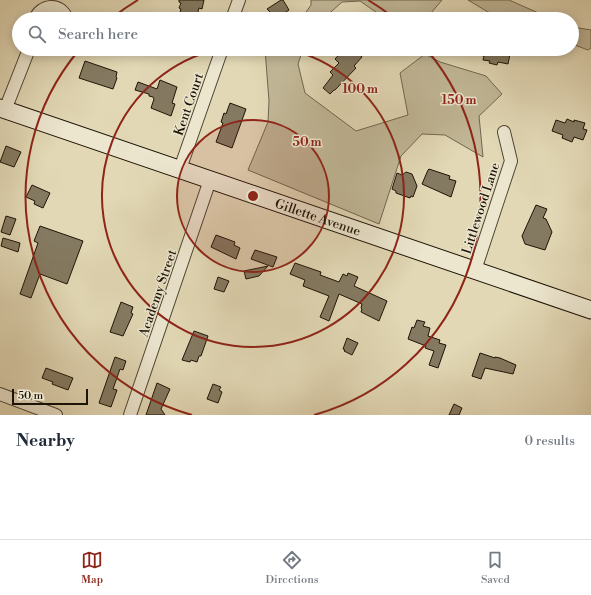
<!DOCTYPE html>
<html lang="en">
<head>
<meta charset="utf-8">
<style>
	:root { --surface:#fff; --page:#f6f6f7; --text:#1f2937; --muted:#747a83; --line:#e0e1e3; --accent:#8f2418 }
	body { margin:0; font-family:"Libre Bodoni",serif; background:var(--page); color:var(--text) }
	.scale { position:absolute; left:12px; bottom:10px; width:76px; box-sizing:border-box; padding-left:4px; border:2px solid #1e1406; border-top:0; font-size:11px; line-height:14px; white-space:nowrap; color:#1e1406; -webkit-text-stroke:3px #ece6cf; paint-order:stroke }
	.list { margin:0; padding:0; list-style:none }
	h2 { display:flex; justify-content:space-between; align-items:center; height:52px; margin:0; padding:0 16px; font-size:17px }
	h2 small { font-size:13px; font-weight:400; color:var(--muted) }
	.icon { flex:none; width:22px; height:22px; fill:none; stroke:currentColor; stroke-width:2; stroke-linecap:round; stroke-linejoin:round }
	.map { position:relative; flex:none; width:591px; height:415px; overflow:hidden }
	.search { position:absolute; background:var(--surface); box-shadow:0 2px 10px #0003; left:12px; right:12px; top:12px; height:44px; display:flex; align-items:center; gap:10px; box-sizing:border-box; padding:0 14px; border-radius:22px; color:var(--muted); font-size:15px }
	.sheet { height:124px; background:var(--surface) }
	nav { display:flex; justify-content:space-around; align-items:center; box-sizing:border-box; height:56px; border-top:1px solid var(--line); background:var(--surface); font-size:11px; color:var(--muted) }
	nav a { display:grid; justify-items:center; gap:2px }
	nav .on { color:var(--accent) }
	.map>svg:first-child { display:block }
</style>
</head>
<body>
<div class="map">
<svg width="591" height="415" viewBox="0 0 591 415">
	<rect width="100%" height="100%" fill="#e2d8b5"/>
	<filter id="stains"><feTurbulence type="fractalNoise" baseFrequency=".005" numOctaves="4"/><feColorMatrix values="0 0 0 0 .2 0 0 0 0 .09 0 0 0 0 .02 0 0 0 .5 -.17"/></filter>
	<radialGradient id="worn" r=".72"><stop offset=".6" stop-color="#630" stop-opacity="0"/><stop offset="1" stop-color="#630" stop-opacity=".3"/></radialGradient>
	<g fill="#c1b797" stroke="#70664e">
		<path d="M 311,0 L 442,0 L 426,19 L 386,19 L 360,1 L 342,2 L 323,19 L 301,19 L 311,5 Z"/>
		<path d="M 468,0 L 509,0 L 552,19 L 506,19 L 488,12 Z"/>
		<path d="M 572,27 L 591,30 L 591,48 L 588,50 L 572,44 Z"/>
		<path d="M 265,49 L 303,49 L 298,64 L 305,93 L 356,131 L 408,115 L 400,73 L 425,54 L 440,62 L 486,76 L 502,94 L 479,116 L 483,157 L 445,135 L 422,134 L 401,156 L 379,224 L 248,170 L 268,122 L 269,101 Z"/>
	</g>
	<g fill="#847a61" stroke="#1e1406">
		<path d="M 179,0 L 204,0 L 202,9 L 199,8 L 196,19 L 178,19 L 181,9 L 179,8 L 181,3 L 179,2 Z"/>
		<path d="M 281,0 L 283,0 L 289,10 L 275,19 L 260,19 L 270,12 L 267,9 Z"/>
		<path d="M 344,49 L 353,49 L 362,57 L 354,66 L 356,68 L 335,90 L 334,90 L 330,94 L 323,88 L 333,75 L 330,72 L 339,63 L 335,59 Z"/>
		<path d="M 469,49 L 511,49 L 508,64 L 498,62 L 497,65 L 489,63 L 490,61 L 483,60 L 484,56 L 468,53 Z"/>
		<path d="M 85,61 L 117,72 L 116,77 L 117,78 L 113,89 L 79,78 Z"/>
		<path d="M 160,80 L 177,87 L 172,103 L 175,104 L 171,116 L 151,108 L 154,99 L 153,97 L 149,96 L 149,94 L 135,90 L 138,82 L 157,89 Z"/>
		<path d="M 230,103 L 246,109 L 232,148 L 216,142 L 223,123 L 221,122 L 224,113 L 226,114 Z"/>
		<path d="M 567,119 L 574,122 L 574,120 L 585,123 L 583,129 L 587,130 L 583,140 L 574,137 L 572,142 L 562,138 L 563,135 L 552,131 L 556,120 L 565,123 Z"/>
		<path d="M 6,146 L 21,152 L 14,167 L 0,162 Z"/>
		<path d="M 429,169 L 450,176 L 449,179 L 456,181 L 451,197 L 422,184 L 428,170 Z"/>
		<path d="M 406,172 L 412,174 L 417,186 L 413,197 L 411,196 L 410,198 L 396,193 L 396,191 L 392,189 L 397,173 L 402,175 Z"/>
		<path d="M 32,185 L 50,193 L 43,208 L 34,204 L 35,201 L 26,197 Z"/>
		<path d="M 536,205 L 547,209 L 543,218 L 546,219 L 552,232 L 545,250 L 525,244 L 522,236 Z"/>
		<path d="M 6,216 L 16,219 L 10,235 L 1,232 Z"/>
		<path d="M 40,226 L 83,241 L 67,284 L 40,274 L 31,298 L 20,294 L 38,243 L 34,241 Z"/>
		<path d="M 216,235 L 235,242 L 234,245 L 240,248 L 236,259 L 211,247 Z"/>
		<path d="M 3,238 L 20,243 L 18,252 L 1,246 Z"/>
		<path d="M 255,250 L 277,257 L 273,267 L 251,259 Z"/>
		<path d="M 295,263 L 321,272 L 320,275 L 339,282 L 343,274 L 347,276 L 348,273 L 358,277 L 354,286 L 387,301 L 379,321 L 361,312 L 362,309 L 361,308 L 362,304 L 339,294 L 329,321 L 320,317 L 329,296 L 303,286 L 305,280 L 290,274 Z"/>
		<path d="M 268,266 L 259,276 L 246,279 L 244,271 Z"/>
		<path d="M 218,277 L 229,281 L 224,292 L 214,289 Z"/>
		<path d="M 121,302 L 133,307 L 131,313 L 133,314 L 123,336 L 110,332 Z"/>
		<path d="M 417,320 L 425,322 L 423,326 L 430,328 L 428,336 L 440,340 L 439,343 L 446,345 L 438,368 L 429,365 L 434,351 L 425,348 L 426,346 L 408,339 L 412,327 L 414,328 Z"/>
		<path d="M 194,331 L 208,336 L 201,356 L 199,356 L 197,362 L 191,360 L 190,362 L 182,360 Z"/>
		<path d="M 347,338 L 358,343 L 352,355 L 344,351 L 345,350 L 343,349 Z"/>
		<path d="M 480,353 L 495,358 L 495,357 L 500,358 L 516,365 L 513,374 L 485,368 L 481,379 L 472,376 Z"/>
		<path d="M 115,357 L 126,361 L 123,370 L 120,369 L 113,389 L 117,390 L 111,407 L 99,403 Z"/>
		<path d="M 46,368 L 73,378 L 68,390 L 52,384 L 53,382 L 42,378 Z"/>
		<path d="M 157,383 L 170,389 L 161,409 L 165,415 L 146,415 Z"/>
		<path d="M 213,384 L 221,387 L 219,390 L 222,392 L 218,403 L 207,399 Z"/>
		<path d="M 454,404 L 462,408 L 459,415 L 449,415 Z"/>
	</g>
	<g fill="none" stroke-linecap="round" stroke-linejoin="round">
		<g stroke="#4f4532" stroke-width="14">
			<g id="street">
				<path d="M 35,19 C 41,4 61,2 67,19"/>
				<path d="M 232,19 L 239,0"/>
				<path d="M 5,110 L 29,49"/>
				<path d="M 180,169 L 222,49"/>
				<path d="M 475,270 L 511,161 L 504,132"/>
				<path d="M 0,394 L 56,415"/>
				<path d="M 130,415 L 210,180"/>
			</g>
		</g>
		<g stroke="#1e1406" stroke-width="19">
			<g id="secondary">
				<path id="s1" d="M 0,108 L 591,310"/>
			</g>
		</g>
		<use href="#street" stroke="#ece6cf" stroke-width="12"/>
		<use href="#secondary" stroke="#ece6cf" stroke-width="17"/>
	</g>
	<circle cx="253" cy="196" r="76" fill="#8f2418" fill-opacity=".12"/>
	<g fill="none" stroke="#8f2418" stroke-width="2">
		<circle cx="253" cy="196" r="76"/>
		<path d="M288 49A151 151 0 1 1 218 49"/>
		<path d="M192 415A227 227 0 0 1 79 50M112 18A227 227 0 0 1 138 0M368 0A227 227 0 0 1 394 18M427 50A227 227 0 0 1 314 415"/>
	</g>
	<g text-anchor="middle" stroke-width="3" stroke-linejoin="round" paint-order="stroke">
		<g font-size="13" fill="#1e1406" stroke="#ece6cf">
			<text transform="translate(188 104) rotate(-71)" y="5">Kent Court</text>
			<text transform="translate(480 208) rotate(-72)" y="5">Littlewood Lane</text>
			<text dy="5" stroke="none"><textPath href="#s1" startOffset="336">Gillette Avenue</textPath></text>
			<text transform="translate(157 293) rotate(-71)" y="5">Academy Street</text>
		</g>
	</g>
	<circle cx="253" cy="196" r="6" fill="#8f2418" stroke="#ece6cf" stroke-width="2"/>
	<g font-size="12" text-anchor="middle" font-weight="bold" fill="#8f2418" stroke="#ece6cf" stroke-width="3" stroke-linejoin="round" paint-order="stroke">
		<text x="360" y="93">100 m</text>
		<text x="459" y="104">150 m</text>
		<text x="307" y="146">50 m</text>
	</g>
	<rect width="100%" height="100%" filter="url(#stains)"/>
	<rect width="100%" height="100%" fill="url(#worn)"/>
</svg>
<div class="scale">50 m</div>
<div class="search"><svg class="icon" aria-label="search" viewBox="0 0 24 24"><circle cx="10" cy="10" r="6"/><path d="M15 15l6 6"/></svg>Search here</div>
</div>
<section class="sheet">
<h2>Nearby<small>0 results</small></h2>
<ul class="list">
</ul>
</section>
<nav>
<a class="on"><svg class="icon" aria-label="map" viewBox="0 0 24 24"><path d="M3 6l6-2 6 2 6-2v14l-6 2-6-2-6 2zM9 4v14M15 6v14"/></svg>Map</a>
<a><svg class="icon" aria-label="directions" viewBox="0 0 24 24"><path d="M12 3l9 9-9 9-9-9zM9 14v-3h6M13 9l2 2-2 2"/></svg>Directions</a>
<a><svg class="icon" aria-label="saved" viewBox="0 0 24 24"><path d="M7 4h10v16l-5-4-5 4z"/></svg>Saved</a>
</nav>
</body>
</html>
